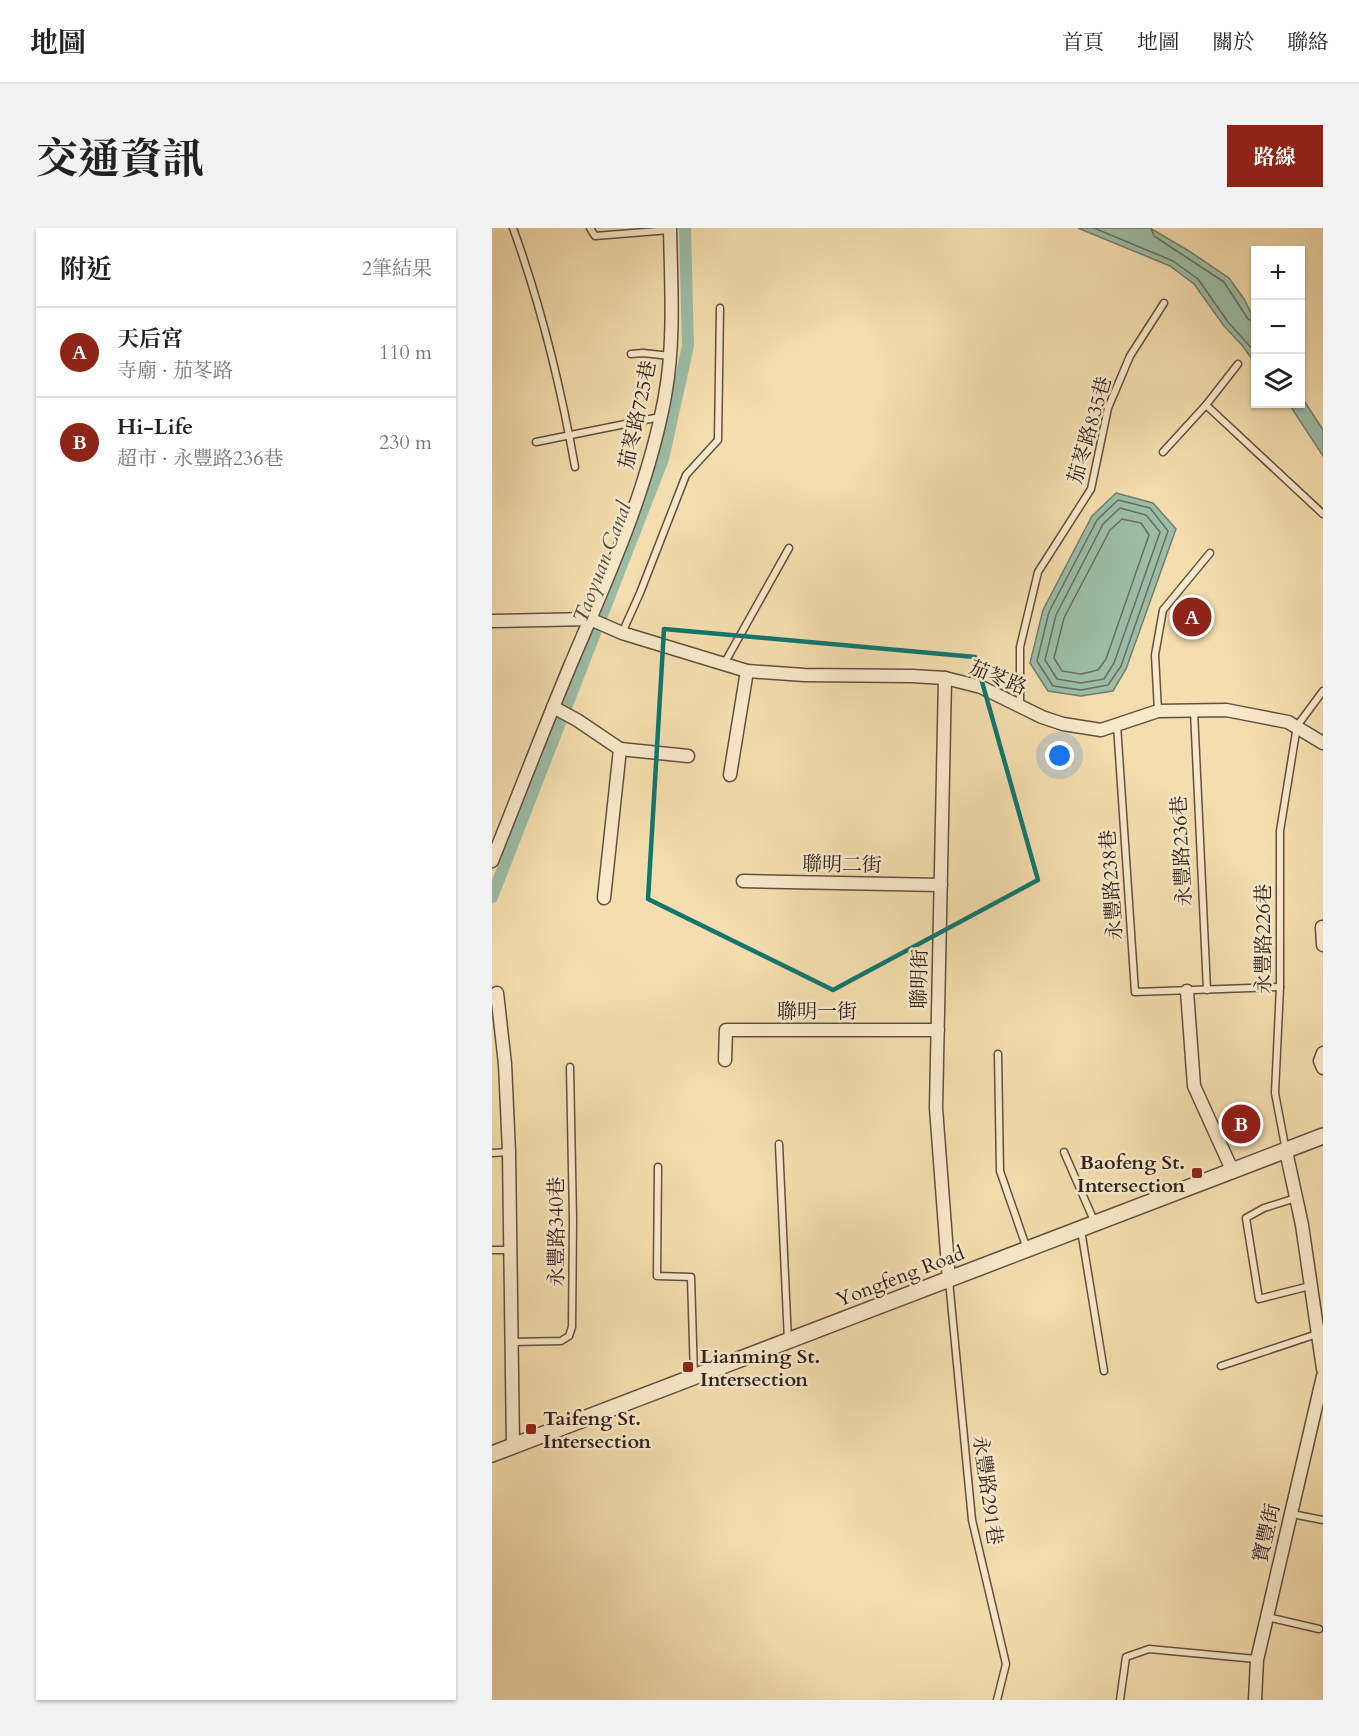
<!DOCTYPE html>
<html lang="zh-TW">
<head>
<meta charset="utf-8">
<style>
	:root { --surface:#fff; --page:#f2f2f2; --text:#222; --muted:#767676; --line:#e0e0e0; --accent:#8f2418 }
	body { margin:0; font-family:Cardo,"Noto Serif TC",serif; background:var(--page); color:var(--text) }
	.controls { position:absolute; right:18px; top:18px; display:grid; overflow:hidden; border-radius:0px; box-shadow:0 2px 4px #0004 }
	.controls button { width:54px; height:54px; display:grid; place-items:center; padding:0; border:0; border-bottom:2px solid var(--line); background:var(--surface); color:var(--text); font:30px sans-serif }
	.you { position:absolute; left:568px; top:528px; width:21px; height:21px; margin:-15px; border:4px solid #fff; border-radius:50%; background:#1a73e8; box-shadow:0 0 0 9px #1a73e833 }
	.badge { display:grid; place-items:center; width:39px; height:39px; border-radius:50%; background:var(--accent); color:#fff; font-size:20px; font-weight:700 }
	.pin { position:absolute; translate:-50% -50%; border:3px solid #fff; box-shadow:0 2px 6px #0006 }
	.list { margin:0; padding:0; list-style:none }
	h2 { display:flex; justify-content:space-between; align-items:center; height:78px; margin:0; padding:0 24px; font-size:26px }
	h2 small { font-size:20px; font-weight:400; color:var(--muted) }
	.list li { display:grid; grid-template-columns:39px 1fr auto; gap:18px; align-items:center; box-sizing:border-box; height:90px; padding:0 24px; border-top:2px solid var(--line) }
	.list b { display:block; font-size:22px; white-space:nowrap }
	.list p { margin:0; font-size:20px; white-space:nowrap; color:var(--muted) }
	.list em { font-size:20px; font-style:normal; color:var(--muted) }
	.icon { flex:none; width:33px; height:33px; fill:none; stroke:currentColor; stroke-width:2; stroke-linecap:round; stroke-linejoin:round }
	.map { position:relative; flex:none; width:831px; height:1472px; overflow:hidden; border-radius:0px }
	header { display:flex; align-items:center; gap:36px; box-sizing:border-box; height:84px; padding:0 30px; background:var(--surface); border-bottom:2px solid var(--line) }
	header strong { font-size:28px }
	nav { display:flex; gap:33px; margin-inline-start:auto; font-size:21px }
	.intro { display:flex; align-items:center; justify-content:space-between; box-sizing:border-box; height:144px; padding:0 36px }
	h1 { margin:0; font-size:42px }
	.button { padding:15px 27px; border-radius:0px; background:var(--accent); color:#fff; font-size:21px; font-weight:700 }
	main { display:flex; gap:36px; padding:0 36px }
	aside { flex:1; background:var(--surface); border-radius:0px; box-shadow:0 2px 4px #0004 }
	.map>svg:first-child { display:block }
</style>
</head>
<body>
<header>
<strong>地圖</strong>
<nav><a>首頁</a><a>地圖</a><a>關於</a><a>聯絡</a></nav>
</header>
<div class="intro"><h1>交通資訊</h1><a class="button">路線</a></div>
<main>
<aside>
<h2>附近<small>2筆結果</small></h2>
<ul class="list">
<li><span class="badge">A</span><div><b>天后宮</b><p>寺廟 · 茄苳路</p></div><em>110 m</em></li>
<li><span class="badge">B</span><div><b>Hi-Life</b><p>超市 · 永豐路236巷</p></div><em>230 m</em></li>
</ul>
</aside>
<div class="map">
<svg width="831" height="1472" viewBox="0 0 831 1472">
	<rect width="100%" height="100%" fill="#f4ddae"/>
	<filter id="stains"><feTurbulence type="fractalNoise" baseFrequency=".00333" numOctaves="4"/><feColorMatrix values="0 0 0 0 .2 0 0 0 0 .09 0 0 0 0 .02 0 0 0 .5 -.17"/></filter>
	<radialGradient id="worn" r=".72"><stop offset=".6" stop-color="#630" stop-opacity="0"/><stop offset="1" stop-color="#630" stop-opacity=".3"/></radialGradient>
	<g fill="#9cbca6" stroke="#717e6f" stroke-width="1.5">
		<path d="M 586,0 L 658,0 L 697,23 L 737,50 L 752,71 L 763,93 L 763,135 L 749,116 L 732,98 L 702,56 L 678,38 Z"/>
		<path d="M 809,168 L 831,202 L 831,228 L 797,176 L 808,176 Z"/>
		<path d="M 624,265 L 661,275 L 684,301 L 634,441 L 621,463 L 589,468 L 556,463 L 538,435 L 551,382 L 600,288 Z"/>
	</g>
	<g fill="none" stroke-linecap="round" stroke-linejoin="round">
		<g stroke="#666f62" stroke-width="1.5">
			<path d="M 602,0 L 681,33 L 706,51 L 736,94 L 764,125"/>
			<path d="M 659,0 L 662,8 L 732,54 L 756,91 L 764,94"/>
			<path d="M 626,272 L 658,280 L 676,303 L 629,438 L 616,457 L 589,462 L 561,458 L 545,433 L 557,384 L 605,292 Z"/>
			<path d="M 628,280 L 654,287 L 668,304 L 622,435 L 612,451 L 589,455 L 565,451 L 553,432 L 564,387 L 611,296 Z"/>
			<path d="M 630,291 L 649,295 L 657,307 L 614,431 L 606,442 L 589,446 L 570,443 L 562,430 L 572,390 L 618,302 Z"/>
		</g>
		<path stroke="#9cbca6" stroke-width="12" d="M 0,669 L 171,231 L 196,118 L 193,0"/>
		<g stroke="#615141" stroke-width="9">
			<g id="service">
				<path d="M 21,0 C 48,75 69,160 83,239"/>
				<path d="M 98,0 L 103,8 L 178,2"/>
				<path d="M 139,126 L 151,125 L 178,128"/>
				<path d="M 714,177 L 831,286"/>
				<path d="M 44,214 L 168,189"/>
				<path d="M 671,224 L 714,177 L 746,136"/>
				<path d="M 130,405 L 148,365 L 194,247 L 226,212 L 228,80"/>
				<path d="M 232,436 L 297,320"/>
				<path d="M 528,477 L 528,419 L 546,344 L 599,261 L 616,180 L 638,128 L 672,75"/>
				<path d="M 666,483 L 663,427 L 671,382 L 718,325"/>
				<path d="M 702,483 L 715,762"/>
				<path d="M 625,497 L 643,764 L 788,759"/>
				<path d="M 506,826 L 508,943 L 535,1021"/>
				<path d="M 287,916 L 296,1113"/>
				<path d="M 794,923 L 783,865 L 788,759 L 788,603 L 805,498 L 831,463"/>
				<path d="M 572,924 L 603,995"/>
				<path d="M 0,925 L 17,924"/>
				<path d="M 166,939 L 165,1048 L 199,1049 L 202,1148"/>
				<path d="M 804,970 L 772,980 L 754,990 L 767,1071 L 818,1058"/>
				<path d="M 589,1002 L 612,1143"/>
				<path d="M 0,1022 L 17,1022"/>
				<path d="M 457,1053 L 480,1292 L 514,1436 L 505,1472"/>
				<path d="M 19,1114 L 69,1113 L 77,1108 L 80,1099 L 81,992 L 78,839"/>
				<path d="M 729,1138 L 825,1106"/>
				<path d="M 800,1286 L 831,1292"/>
				<path d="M 775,1389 L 827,1401"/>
				<path d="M 628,1472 L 634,1429 L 657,1421 L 764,1431"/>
			</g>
		</g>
		<g stroke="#615141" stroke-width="15">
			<g id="minor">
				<path d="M 0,393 L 98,391 L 130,405 L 255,443 L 312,447 L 420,448 L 453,450 L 489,459 L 550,489 L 571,496 L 609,502 L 666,483 L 734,482 L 796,494 L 831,515"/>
				<path d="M 453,450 L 444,880 L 457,1052"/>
				<path d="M 61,479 L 85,492 L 128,521 L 112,670"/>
				<path d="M 128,521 L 196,528"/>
				<path d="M 238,547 L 255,443"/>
				<path d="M 0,633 C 26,568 51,503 78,438 C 115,351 156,262 173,168 C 183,114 179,55 178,0"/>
				<path d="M 251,653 L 449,657"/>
				<path d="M 830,699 L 831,717"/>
				<path d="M 695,763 L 702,858 L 741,944"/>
				<path d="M 5,765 L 13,836 L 17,924 L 21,1219"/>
				<path d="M 831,825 L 828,833 L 831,840"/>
				<path d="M 233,832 L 234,802 L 446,802"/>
				<path d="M 794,923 L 810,997 L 831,1141"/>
				<path d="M 763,1472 L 765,1432 L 831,1148"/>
			</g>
		</g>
		<g stroke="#615141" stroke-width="18">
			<path id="tertiary" d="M 0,1226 L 831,908"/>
		</g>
		<use href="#service" stroke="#f8e9ca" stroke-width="6"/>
		<use href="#minor" stroke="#f8e9ca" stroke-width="12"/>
		<use href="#tertiary" stroke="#f8e9ca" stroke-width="15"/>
	</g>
	<path fill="none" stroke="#0f766e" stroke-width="4.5" stroke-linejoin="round" d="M 172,401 L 483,429 L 546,652 L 341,762 L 156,671 Z"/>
	<g fill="#8f2418" stroke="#f8e9ca" stroke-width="2">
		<rect x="699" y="939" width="12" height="12" rx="3"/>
		<rect x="190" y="1133" width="12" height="12" rx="3"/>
		<rect x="33" y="1195" width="12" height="12" rx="3"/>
	</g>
	<g text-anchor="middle" stroke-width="5" stroke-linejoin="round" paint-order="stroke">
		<g font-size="20" fill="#30221d" stroke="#f8e9ca">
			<text transform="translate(145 187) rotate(-78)" y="7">茄苳路725巷</text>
			<text transform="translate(597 202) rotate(-74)" y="7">茄苳路835巷</text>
			<text transform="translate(506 449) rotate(22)" y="7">茄苳路</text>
			<text transform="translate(689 623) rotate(-93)" y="7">永豐路236巷</text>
			<text transform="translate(350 636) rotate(1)" y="7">聯明二街</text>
			<text transform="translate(619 657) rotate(-94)" y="7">永豐路238巷</text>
			<text transform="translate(771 711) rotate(-90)" y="7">永豐路226巷</text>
			<text transform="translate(427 751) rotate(-89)" y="7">聯明街</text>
			<text x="325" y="790">聯明一街</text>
			<text transform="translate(64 1004) rotate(-90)" y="7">永豐路340巷</text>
			<text transform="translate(408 1048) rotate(-21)" y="7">Yongfeng Road</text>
			<text transform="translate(496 1262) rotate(82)" y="7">永豐路291巷</text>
			<text transform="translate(774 1305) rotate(-77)" y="7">寶豐街</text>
		</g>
		<g font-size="20" font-weight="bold" fill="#30221d" stroke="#f8e9ca" text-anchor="start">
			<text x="693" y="941" text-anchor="end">Baofeng St.<tspan x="693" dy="23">Intersection</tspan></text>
			<text x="208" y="1135">Lianming St.<tspan x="208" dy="23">Intersection</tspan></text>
			<text x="51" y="1197">Taifeng St.<tspan x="51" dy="23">Intersection</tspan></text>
		</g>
		<g font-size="21" font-style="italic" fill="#505046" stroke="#f8e9ca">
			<text transform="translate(110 334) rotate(-69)" y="7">Taoyuan Canal</text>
		</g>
	</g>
	<rect width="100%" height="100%" filter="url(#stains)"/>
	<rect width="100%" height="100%" fill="url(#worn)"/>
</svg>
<div class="controls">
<button>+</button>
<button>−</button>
<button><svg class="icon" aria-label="layers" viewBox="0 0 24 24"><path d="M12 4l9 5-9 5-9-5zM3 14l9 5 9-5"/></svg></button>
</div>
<div class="you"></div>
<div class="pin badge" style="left:700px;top:389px">A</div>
<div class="pin badge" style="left:749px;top:896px">B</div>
</div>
</main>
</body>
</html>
